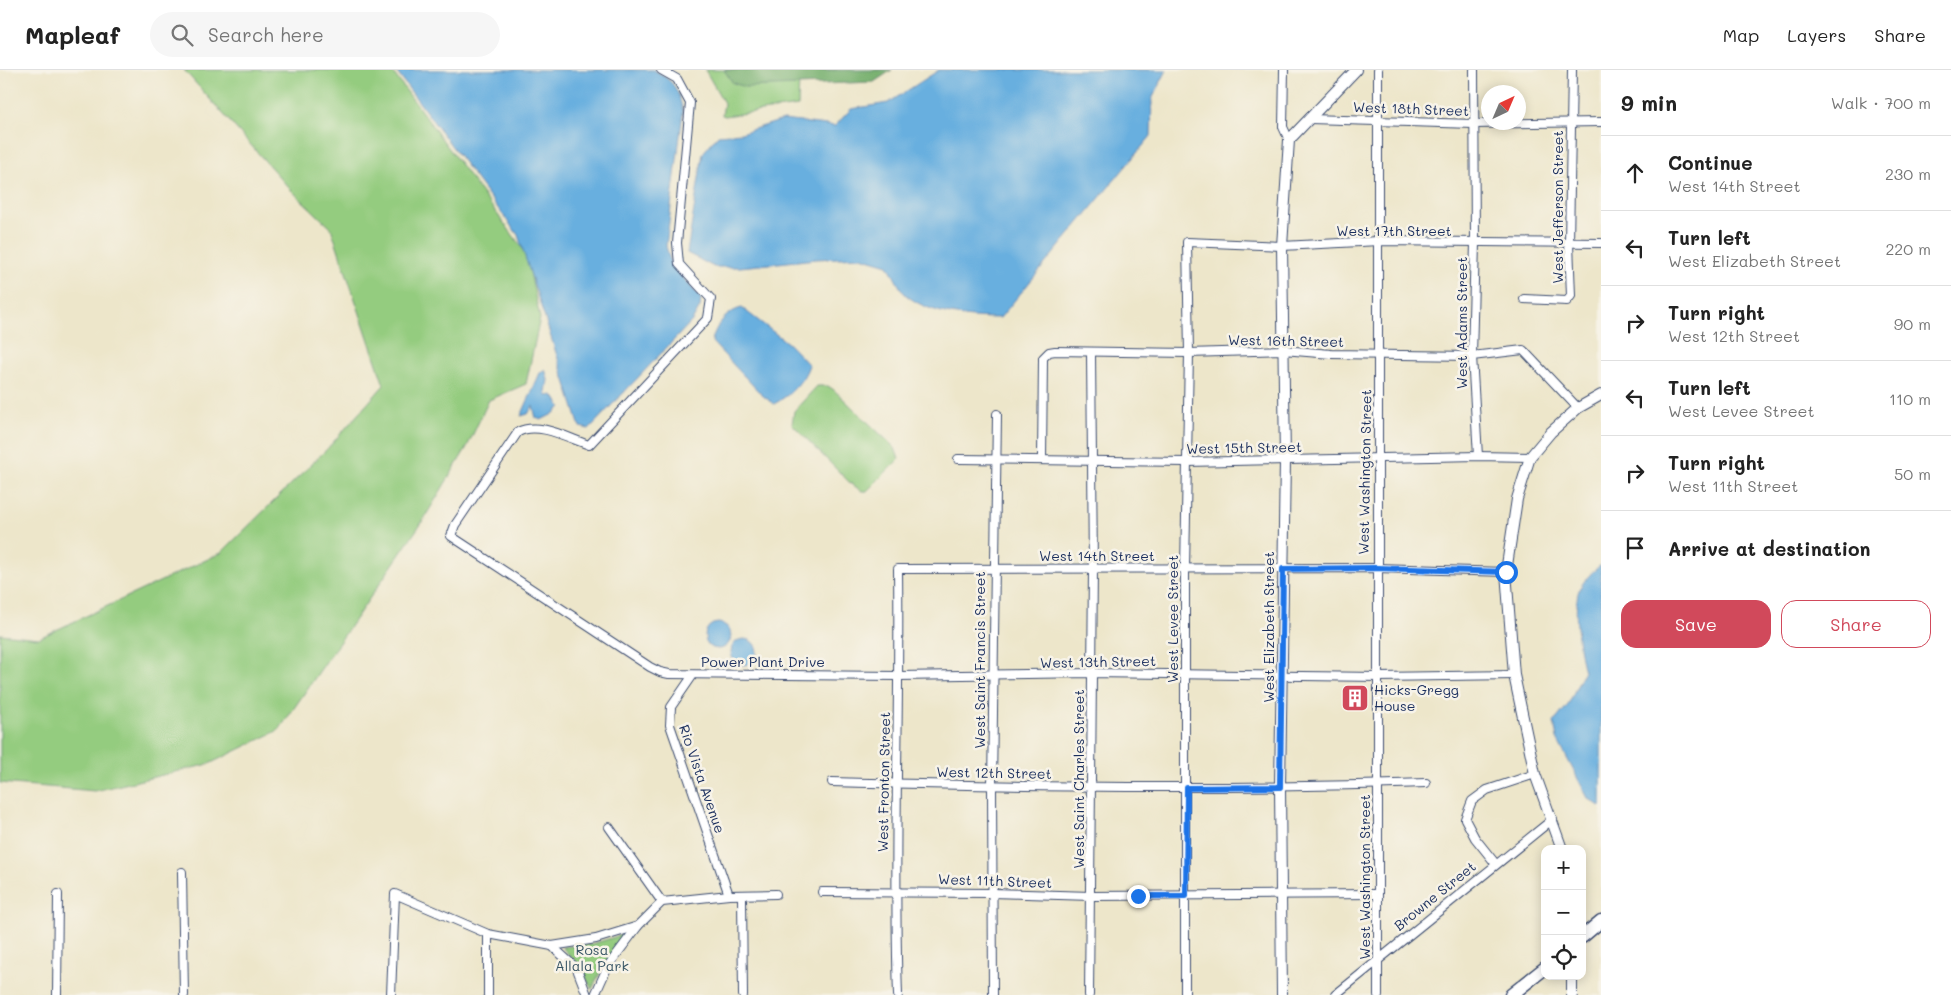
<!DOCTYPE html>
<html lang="en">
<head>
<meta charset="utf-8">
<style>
	:root { --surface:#fff; --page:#f6f6f6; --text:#222; --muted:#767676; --line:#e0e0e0; --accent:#d1495b }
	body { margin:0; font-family:Mali,sans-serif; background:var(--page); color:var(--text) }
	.controls { position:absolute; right:15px; bottom:15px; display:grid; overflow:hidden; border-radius:10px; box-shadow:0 2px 12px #0003 }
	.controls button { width:45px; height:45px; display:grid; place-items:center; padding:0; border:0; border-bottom:1px solid var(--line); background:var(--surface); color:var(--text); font:25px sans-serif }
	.compass { position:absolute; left:1481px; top:15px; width:45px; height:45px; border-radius:50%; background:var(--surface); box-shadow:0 2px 12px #0003; rotate:44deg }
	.stop { position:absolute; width:15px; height:15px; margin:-11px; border:4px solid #1a73e8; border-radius:50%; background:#fff }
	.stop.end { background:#1a73e8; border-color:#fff; box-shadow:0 1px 5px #0008 }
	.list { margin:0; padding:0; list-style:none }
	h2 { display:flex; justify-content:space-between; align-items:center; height:65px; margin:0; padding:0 20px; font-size:21px }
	h2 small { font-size:16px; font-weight:400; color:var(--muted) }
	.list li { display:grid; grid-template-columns:32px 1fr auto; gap:15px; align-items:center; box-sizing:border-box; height:75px; padding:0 20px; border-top:1px solid var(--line) }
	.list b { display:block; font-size:19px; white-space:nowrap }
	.list p { margin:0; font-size:16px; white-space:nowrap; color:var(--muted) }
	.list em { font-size:16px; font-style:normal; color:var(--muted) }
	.actions { display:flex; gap:10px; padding:15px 20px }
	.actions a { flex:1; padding:11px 0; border:1px solid var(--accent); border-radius:15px; text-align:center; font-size:18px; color:var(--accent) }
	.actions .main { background:var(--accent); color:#fff }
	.icon { flex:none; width:28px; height:28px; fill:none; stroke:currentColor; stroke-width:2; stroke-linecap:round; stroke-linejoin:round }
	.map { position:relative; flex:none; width:1601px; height:925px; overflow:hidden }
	header { display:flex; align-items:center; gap:30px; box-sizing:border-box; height:70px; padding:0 25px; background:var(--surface); border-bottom:1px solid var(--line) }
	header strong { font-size:24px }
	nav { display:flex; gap:28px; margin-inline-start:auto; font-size:18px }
	.search { width:350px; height:45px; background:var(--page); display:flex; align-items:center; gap:12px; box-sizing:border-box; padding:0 18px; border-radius:28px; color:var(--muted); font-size:19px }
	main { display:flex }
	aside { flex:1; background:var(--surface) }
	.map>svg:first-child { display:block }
</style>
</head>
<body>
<header>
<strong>Mapleaf</strong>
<div class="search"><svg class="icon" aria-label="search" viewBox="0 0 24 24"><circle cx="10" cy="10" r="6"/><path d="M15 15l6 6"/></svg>Search here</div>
<nav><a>Map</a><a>Layers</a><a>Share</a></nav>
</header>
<main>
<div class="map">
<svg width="1601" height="925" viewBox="0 0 1601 925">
	<rect width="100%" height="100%" fill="#f7f3e8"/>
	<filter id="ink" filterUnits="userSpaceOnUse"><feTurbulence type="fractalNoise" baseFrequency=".02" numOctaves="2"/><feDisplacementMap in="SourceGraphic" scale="10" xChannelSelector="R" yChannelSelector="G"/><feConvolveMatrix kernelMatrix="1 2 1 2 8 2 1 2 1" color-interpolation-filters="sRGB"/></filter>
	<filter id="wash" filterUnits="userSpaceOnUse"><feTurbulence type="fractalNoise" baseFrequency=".0096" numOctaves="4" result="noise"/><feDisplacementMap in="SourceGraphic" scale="20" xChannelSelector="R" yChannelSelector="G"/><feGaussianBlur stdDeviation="1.12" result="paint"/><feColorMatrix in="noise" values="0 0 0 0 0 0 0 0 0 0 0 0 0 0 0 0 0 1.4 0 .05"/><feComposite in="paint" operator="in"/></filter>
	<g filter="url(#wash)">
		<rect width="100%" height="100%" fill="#ede6ca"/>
		<g fill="#94cc7f" stroke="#587e6e">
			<path d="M 184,0 L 391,0 L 526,183 L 540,248 L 526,314 L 489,330 L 467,377 L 422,452 L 279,660 L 209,694 L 95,721 L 0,713 L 0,564 L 39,568 L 221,483 L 328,378 L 384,315 L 331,158 L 290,119 Z"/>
			<path d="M 705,0 L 837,0 L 799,7 L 798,36 L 725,46 L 722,45 L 724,33 Z"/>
			<path d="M 817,316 L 828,316 L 834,320 L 895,378 L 899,389 L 867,421 L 862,421 L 850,413 L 792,354 L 794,341 Z"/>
			<path d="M 621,865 L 624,868 L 601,901 L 592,919 L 580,897 L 562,877 L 592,874 Z"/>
		</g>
		<path fill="#77b06e" stroke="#497066" d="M 724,0 L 892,0 L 874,12 L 745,17 L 733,13 Z"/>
		<g fill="#68afdf" stroke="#426f9e">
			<path d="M 395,0 L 654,0 C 675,12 678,19 683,42 L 666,176 L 671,194 L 701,228 L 700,237 L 692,251 L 589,359 L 580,357 L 518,165 Z"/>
			<path d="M 939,0 L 1167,0 L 1152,29 L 1151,66 L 1000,248 C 970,248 930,245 906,225 C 899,218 893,203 888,195 L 861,187 L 816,189 L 740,197 L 714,197 L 687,183 L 703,83 L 718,65 L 741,63 L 783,50 L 835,56 L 851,39 L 888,33 Z"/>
			<path d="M 742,238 L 789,274 L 809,295 C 804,311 789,326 774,334 L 762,325 L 712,272 C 714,257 727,241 742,238 Z"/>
			<path d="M 545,299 L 548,310 L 546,322 L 547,326 L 553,325 L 561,337 L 553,344 L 541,350 L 536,348 L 533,336 L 528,344 L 521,346 L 540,303 Z"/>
			<path d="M 1601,495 L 1601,737 L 1588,728 L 1557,669 L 1554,652 L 1568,635 L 1584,601 C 1579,585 1572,532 1580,518 C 1585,509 1593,501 1601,495 Z"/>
			<circle cx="718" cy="566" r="13"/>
			<circle cx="744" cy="582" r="13"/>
		</g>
	</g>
	<g filter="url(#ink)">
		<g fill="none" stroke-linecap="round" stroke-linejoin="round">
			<g stroke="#3a4a6e" stroke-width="10">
				<g id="minor">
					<path d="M 661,0 L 677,9 L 690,33 L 677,173 L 679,194 L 711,229 L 708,248 L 589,375 C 568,368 538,351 518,362 L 455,455 L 451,466 L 650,597 L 660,602 L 669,604 L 899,606 L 1092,603 L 1379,607 L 1514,605"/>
					<path d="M 1284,0 L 1283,57 L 1289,70"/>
					<path d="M 1474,0 L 1475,173 L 1472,286 L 1478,386"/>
					<path d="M 1310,49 L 1474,54 L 1601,52"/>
					<path d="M 1524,229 L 1567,231 L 1571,226 L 1569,173 L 1572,0"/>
					<path d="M 958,389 L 1187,392 L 1478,386 L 1530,387"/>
					<path d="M 1042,390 L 1043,288 L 1049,282 L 1055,281 L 1189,283 L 1283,280 L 1331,284 L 1472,286 L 1523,280 L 1578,338"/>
					<path d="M 693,605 L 671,637 L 670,655 L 729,825"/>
					<path d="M 832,712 C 1030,717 1228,720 1426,713"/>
					<path d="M 609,757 L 662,832"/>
					<path d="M 1495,793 L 1475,768 L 1465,749 L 1472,731 L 1487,720 L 1535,704"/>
					<path d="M 182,802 L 184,925"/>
					<path d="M 822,822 L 992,823 L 1091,826 L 1377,824"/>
					<path d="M 742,826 L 743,925"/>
					<path d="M 488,864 L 488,925"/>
					<path d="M 552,876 L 596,869 L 638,856 L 662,832 L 729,825 L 776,824"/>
					<path d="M 57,925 L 58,824"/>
					<path d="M 391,925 L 395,824 L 488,864 L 552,876 L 577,899 L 587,925"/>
					<path d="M 595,925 L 608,896 L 638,856"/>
					<path d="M 898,925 C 893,783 900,641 898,499 L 1377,498 L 1506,502"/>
					<path d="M 993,925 L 992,717 L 997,344"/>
					<path d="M 1089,925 L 1093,499 L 1091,282"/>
					<path d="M 1185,925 L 1185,499 L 1189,283 L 1187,172 L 1282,176 L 1379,171 L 1601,173"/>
					<path d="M 1335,925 L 1553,749"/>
					<path d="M 1378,925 L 1378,0"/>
				</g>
			</g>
			<g stroke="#3a4a6e" stroke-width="12">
				<g id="tertiary">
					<path d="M 1562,779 L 1535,704 L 1514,605 L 1506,502 L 1517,429 L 1530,387 L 1551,362 L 1578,338 L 1601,325"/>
					<path d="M 1282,925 L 1280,717 L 1285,390 L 1282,176 L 1289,70 L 1356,0"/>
					<path d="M 1572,925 L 1572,906"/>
				</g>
			</g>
			<g stroke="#3a4a6e" stroke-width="15">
				<g id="primary">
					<path d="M 1582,867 L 1601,851"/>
					<path d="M 1511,925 L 1545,898"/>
				</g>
			</g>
			<use href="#minor" stroke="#fff" stroke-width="8"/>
			<use href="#tertiary" stroke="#fff" stroke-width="10"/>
			<use href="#primary" stroke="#fff" stroke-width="12"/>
		</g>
	</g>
	<g fill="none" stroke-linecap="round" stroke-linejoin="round" filter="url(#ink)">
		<path stroke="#1a73e8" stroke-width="6" d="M 1138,826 L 1186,826 L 1187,718 L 1280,717 L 1283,499 L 1377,498 L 1506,502"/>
	</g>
	<defs>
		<g id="building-square" transform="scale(1.4375)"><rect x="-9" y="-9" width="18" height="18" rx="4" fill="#d1495b" stroke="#f7f3e8"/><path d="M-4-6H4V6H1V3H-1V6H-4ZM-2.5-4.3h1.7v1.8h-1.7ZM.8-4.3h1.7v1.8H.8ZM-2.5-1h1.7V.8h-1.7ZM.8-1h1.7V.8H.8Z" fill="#fff"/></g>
	</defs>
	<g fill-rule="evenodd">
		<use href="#building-square" x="1355" y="628"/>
	</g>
	<g text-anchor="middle" stroke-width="5" stroke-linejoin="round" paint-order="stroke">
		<g font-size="14" fill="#1b2f5e" stroke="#f7f3e8">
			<text transform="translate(1411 39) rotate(2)" y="5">West 18th Street</text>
			<text transform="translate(1558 137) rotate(-90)" y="5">West Jefferson Street</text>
			<text x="1394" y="166">West 17th Street</text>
			<text transform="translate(1462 253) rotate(-90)" y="5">West Adams Street</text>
			<text transform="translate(1286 271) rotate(1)" y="5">West 16th Street</text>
			<text transform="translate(1244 378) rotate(-1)" y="5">West 15th Street</text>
			<text transform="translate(1365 402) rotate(-89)" y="5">West Washington Street</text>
			<text x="1097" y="491">West 14th Street</text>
			<text transform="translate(1173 549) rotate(-90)" y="5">West Levee Street</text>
			<text transform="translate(1269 557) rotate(-90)" y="5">West Elizabeth Street</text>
			<text transform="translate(980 590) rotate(-90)" y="5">West Saint Francis Street</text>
			<text x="763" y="597">Power Plant Drive</text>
			<text transform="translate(1098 592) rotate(-1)" y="5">West 13th Street</text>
			<text transform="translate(994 703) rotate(1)" y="5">West 12th Street</text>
			<text transform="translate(702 709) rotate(71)" y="5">Rio Vista Avenue</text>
			<text transform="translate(1079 709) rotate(-90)" y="5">West Saint Charles Street</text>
			<text transform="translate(884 712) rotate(-89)" y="5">West Fronton Street</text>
			<text transform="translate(1365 807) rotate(-90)" y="5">West Washington Street</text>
			<text transform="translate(995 811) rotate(2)" y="5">West 11th Street</text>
			<text transform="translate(1435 826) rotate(-39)" y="5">Browne Street</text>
		</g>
		<g font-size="14" fill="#1b2f5e" stroke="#f7f3e8" text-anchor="start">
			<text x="1374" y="625">Hicks-Gregg<tspan x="1374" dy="16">House</tspan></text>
		</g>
		<g font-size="14" fill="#395666" stroke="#f7f3e8">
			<text x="592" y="885">Rosa<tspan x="592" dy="16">Allala Park</tspan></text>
		</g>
	</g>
</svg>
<div class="controls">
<button>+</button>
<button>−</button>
<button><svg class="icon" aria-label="locate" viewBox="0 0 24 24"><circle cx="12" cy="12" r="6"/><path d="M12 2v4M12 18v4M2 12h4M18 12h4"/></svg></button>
</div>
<svg class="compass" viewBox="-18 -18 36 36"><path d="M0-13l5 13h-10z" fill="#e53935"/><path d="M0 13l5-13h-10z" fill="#767676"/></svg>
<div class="stop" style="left:1506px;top:502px"></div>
<div class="stop end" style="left:1138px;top:826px"></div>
</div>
<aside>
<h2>9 min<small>Walk · 700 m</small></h2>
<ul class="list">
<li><svg class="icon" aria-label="ahead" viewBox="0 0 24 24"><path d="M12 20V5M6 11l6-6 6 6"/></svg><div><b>Continue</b><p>West 14th Street</p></div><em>230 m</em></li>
<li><svg class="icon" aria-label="left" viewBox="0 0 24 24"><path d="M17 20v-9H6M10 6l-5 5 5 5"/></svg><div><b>Turn left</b><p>West Elizabeth Street</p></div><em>220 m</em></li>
<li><svg class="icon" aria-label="right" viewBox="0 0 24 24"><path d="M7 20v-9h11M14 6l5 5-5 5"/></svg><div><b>Turn right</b><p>West 12th Street</p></div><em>90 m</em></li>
<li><svg class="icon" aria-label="left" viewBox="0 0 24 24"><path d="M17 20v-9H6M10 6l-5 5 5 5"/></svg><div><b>Turn left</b><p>West Levee Street</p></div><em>110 m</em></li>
<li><svg class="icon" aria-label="right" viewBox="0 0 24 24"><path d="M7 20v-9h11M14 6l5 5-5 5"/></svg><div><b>Turn right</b><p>West 11th Street</p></div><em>50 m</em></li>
<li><svg class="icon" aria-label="arrive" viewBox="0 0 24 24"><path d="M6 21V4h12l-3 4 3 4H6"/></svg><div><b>Arrive at destination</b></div></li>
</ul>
<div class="actions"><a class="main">Save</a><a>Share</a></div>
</aside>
</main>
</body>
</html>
